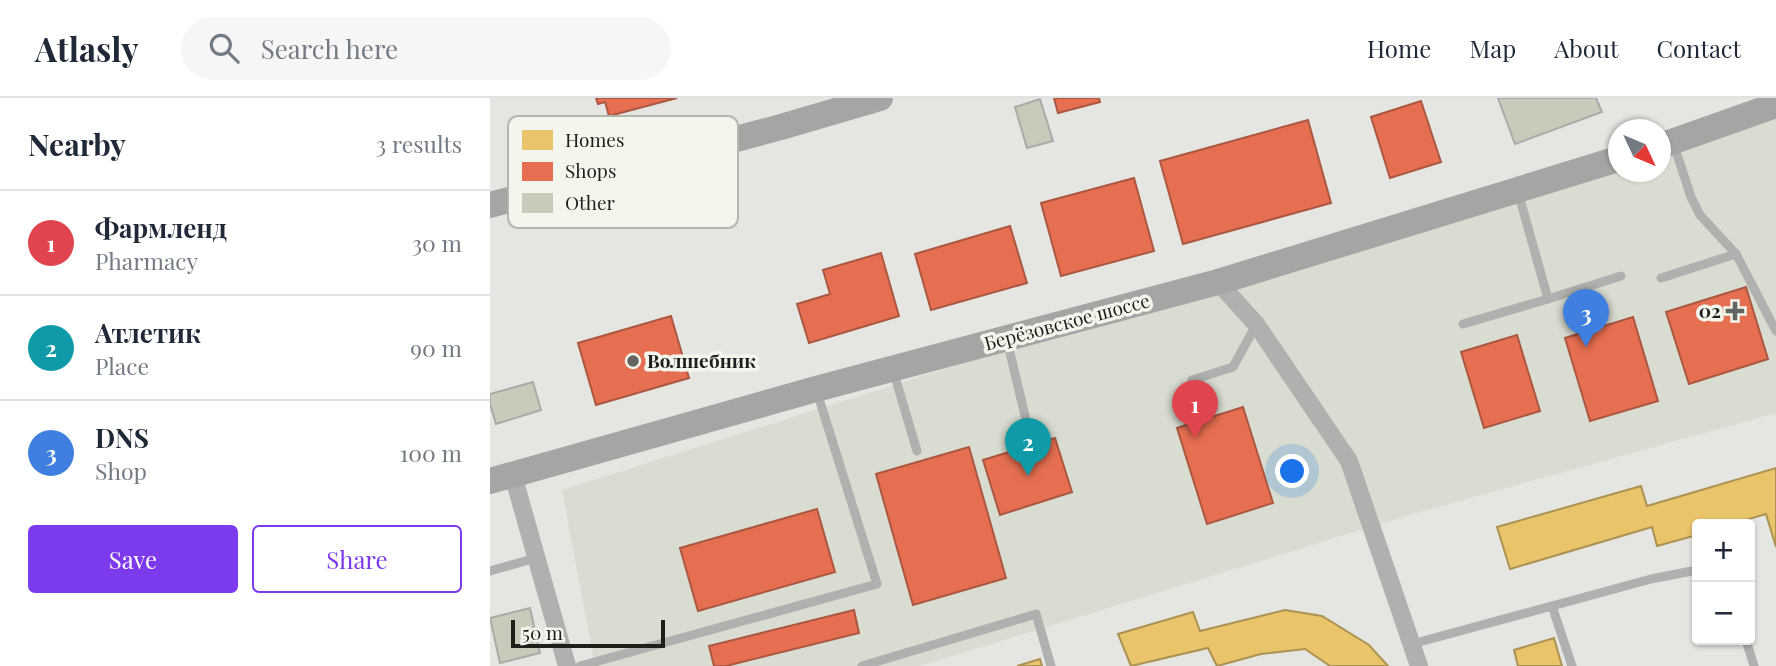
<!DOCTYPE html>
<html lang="en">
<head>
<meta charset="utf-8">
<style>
	:root { --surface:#fff; --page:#f6f6f7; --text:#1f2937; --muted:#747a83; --line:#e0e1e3; --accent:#7c3aed }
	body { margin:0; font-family:"Playfair Display",serif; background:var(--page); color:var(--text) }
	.controls { position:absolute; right:21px; bottom:21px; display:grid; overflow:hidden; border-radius:7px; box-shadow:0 2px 5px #0004 }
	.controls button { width:63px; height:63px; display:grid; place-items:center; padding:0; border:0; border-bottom:2px solid var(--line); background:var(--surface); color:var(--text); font:35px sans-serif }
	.compass { position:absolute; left:1118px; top:21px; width:63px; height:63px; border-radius:50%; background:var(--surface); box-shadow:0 2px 5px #0004; rotate:134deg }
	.scale { position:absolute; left:21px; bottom:18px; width:154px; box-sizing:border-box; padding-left:7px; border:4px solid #1e1f1b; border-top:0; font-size:19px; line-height:24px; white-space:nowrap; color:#1e1f1b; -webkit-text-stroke:5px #f3f6ec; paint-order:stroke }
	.you { position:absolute; left:803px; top:374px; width:24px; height:24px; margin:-18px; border:5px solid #fff; border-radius:50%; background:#1a73e8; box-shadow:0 0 0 10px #1a73e833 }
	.badge { display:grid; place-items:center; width:46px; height:46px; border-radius:50%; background:var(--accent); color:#fff; font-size:23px; font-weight:700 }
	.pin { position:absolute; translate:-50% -58px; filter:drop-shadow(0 2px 4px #0008) }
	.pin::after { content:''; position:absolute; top:37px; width:24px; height:21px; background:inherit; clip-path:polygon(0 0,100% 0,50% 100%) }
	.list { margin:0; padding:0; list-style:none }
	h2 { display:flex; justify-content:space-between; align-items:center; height:91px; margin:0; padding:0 28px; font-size:30px }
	h2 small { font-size:23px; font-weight:400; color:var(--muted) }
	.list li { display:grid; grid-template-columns:46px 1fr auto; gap:21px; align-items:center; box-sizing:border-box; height:105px; padding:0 28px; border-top:2px solid var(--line) }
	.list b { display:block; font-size:26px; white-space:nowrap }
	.list p { margin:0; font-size:23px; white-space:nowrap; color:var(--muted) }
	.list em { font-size:23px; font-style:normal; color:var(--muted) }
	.actions { display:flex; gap:14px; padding:21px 28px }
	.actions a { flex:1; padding:16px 0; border:2px solid var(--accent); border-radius:7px; text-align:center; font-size:24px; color:var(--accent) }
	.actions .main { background:var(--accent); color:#fff }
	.icon { flex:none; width:38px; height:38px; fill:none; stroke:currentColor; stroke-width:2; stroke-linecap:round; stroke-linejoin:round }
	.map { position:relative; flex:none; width:1286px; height:568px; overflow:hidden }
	header { display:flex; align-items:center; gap:42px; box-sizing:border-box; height:98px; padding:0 35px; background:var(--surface); border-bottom:2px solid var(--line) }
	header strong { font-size:33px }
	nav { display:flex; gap:38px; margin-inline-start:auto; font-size:24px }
	.search { width:490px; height:63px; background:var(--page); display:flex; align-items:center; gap:18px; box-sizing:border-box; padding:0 24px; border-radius:38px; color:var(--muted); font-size:26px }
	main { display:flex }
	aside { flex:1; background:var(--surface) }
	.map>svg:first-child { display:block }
</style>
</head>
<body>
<header>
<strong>Atlasly</strong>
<div class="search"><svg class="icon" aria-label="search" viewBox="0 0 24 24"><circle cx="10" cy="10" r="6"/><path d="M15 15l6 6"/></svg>Search here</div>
<nav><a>Home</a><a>Map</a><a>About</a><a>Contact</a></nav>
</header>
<main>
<aside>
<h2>Nearby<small>3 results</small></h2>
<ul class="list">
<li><span class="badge" style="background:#e0444e">1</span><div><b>Фармленд</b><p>Pharmacy</p></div><em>30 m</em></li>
<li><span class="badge" style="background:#0f9aa8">2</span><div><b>Атлетик</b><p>Place</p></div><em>90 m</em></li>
<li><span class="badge" style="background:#3f7fe0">3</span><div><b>DNS</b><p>Shop</p></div><em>100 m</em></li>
</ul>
<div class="actions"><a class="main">Save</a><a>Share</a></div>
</aside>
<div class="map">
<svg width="1286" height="568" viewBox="0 0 1286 568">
	<rect width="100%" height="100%" fill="#e5e6e1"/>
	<path fill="#d9dcd0" d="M 1286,8 L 1286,315 L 926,415 L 430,568 L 105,568 L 72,392 L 1128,58 L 1128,74 L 1170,74 L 1171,45 Z"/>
	<g fill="#e9c46a" stroke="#ac9252" stroke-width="2">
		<path d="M 1286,370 L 1286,449 L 1276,416 L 1242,426 L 1207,426 L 1207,437 L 1167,448 L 1162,429 L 1020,471 L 1007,429 L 1151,388 L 1157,408 Z"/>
		<path d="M 795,512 L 832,518 L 879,547 L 898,568 L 840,568 L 815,551 L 771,556 L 727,568 L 718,550 L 641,568 L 628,536 L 703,514 L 710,533 Z"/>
		<path d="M 1064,540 L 1072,568 L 1028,568 L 1024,552 Z"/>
		<path d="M 550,561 L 552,568 L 527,568 Z"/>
	</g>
	<g fill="#e76f51" stroke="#ab5741" stroke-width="2">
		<path d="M 106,0 L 187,0 L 119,18 L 115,4 L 108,6 Z"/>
		<path d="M 564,0 L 609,0 L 610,4 L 568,15 Z"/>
		<path d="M 931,3 L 951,64 L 900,80 L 881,19 Z"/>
		<path d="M 818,22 L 841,105 L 693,146 L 670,63 Z"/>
		<path d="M 644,80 L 664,153 L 571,178 L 551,105 Z"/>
		<path d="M 520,128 L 537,185 L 441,212 L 425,156 Z"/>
		<path d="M 391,155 L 409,218 L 319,245 L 307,206 L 340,196 L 333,172 Z"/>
		<path d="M 1256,189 L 1278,261 L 1199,286 L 1176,214 Z"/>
		<path d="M 181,218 L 199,280 L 106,307 L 88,245 Z"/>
		<path d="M 1143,219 L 1168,303 L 1100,323 L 1075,240 Z"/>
		<path d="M 1027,237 L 1050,313 L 994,330 L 971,254 Z"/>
		<path d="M 753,309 L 783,405 L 717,426 L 687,330 Z"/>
		<path d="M 565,340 L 582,394 L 510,417 L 493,362 Z"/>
		<path d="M 479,349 L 516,480 L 423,507 L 386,376 Z"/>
		<path d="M 327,411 L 345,474 L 208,513 L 190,450 Z"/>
		<path d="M 364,512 L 369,535 L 236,568 L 224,568 L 219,548 Z"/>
	</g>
	<g fill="#c7cbb9" stroke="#aaaba7" stroke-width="2">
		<path d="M 1008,0 L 1106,0 L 1112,14 L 1025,46 Z"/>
		<path d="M 550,1 L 563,43 L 537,50 L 525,9 Z"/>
		<path d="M 43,284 L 51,312 L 6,326 L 0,306 L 0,296 Z"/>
		<path d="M 40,510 L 50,555 L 10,565 L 0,520 Z"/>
	</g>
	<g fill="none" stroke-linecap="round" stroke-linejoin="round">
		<g stroke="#b0b0af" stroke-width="9">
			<path d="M 1184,47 L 1201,99 L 1210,117 L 1246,156 L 1286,233"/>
			<path d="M 1028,94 L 1058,201 L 1131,178"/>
			<path d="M 1171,180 L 1246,156"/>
			<path d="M 973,226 L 1058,201"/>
			<path d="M 517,242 L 536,322"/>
			<path d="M 403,272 L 427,353"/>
			<path d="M 702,282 L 743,269 L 766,227"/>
			<path d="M 0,473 L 46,460"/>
			<path d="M 1062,508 L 1082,568"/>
			<path d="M 1256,542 L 1264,568"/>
			<path d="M 922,546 L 1161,481 L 1207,472"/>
			<path d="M 90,568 L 387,486 L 327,294"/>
			<path d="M 372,568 L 546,516 L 561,568"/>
		</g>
		<g stroke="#b0b0af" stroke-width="18">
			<path d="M 728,184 L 766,226 L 859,363 L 929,568"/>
			<path d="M 23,377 L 77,568"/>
		</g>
		<g stroke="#a5a6a4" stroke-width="26">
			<path d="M 1170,48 L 1286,7"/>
			<path d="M 0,107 L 291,29 L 390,0"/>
			<path d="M 0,383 L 326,291 L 728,184 L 1128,61"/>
		</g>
	</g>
	<g fill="#646560" stroke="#f3f6ec" stroke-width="2.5">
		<path d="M1241.5 202.5h7v7h7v7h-7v7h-7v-7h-7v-7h7z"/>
		<circle cx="143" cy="263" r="7"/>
	</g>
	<g text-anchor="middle" stroke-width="7" stroke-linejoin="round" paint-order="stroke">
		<g font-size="19" font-weight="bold" fill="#1e1f1b" stroke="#f3f6ec" text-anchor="end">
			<text x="1231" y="220">02</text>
			<text x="157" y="270" text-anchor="start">Волшебник</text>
		</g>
		<g font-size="19" fill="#1e1f1b" stroke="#f3f6ec">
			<text transform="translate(577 224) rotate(-15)" y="7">Берёзовское шоссе</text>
		</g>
	</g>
	<rect x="18" y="18" width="230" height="112" rx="10" fill="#f3f6ec" stroke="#b3b6ad" stroke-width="2"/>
	<rect x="32" y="32" width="31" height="20" fill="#e9c46a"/>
	<rect x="32" y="64" width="31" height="19" fill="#e76f51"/>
	<rect x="32" y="95" width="31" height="20" fill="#c7cbb9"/>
	<g font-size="19" fill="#1e1f1b">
		<text x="75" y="49">Homes</text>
		<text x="75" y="80">Shops</text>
		<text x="75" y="112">Other</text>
	</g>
</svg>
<div class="controls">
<button>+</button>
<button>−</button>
</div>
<svg class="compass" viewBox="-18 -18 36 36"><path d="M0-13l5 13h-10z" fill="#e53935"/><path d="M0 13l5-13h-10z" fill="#747a83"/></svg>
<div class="scale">50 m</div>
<div class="you"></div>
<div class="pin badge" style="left:705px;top:340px;background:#e0444e">1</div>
<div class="pin badge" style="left:538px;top:378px;background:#0f9aa8">2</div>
<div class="pin badge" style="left:1096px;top:249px;background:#3f7fe0">3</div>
</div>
</main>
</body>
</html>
